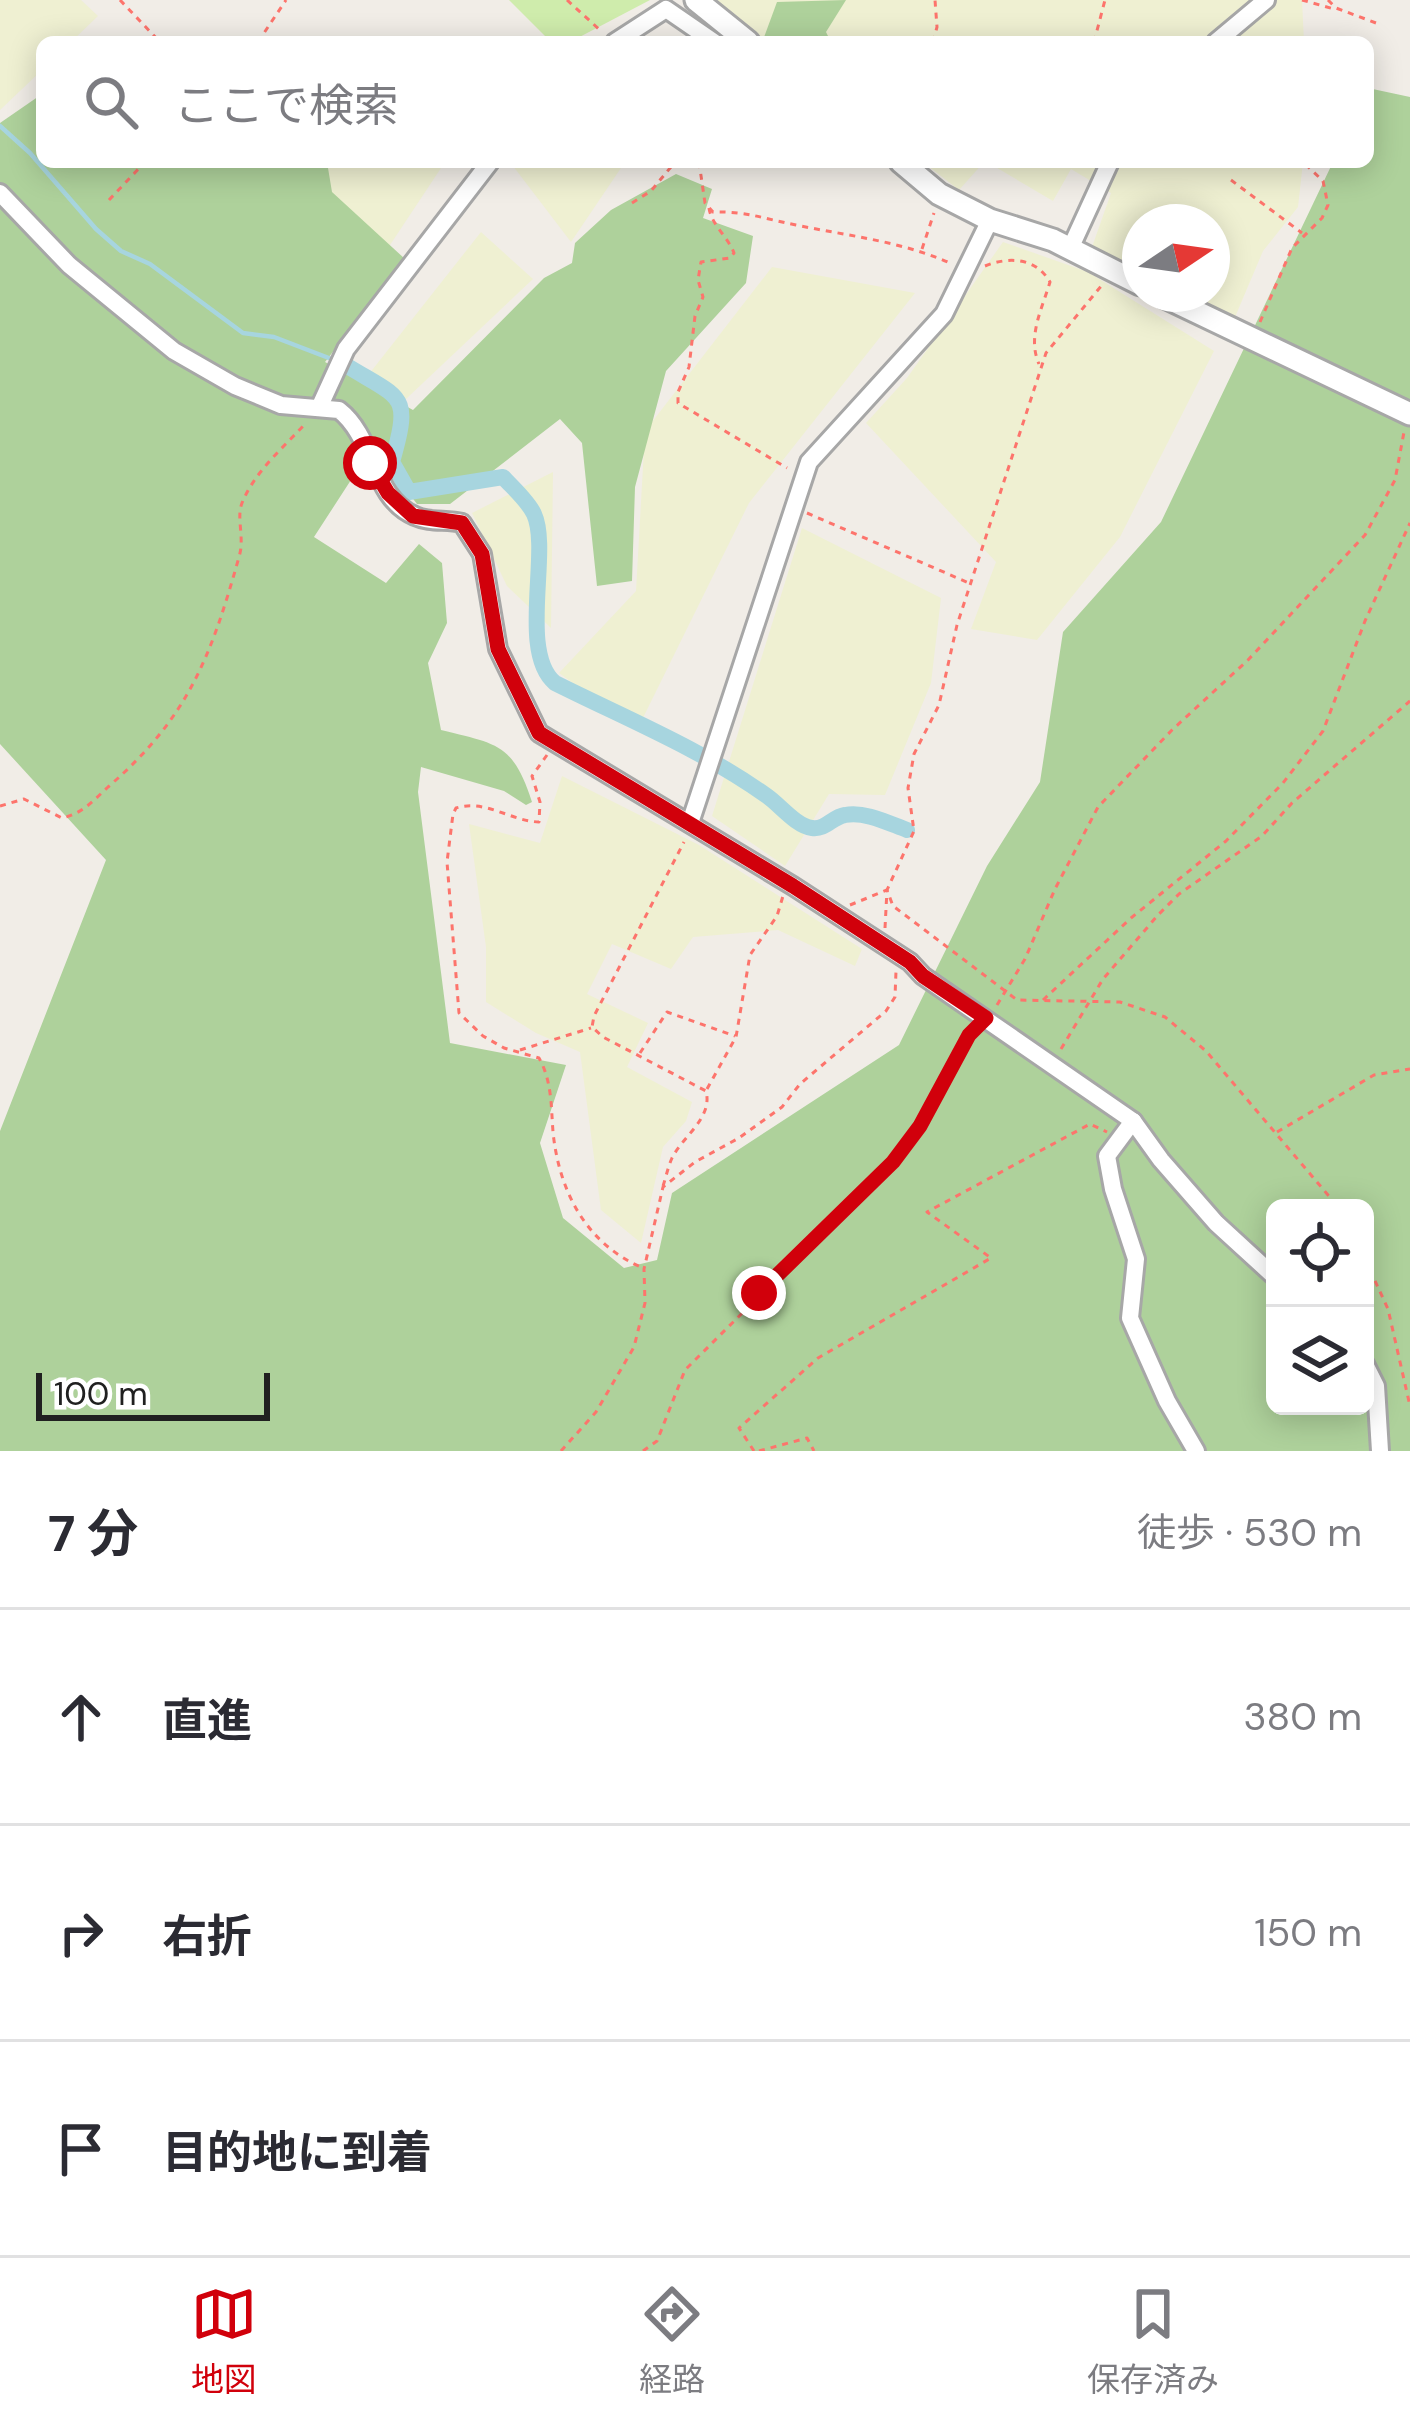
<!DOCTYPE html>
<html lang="ja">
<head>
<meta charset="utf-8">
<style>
	:root { --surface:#fff; --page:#f2f2f3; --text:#2b2b33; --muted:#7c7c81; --line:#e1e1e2; --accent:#d1000b }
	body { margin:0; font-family:"DM Sans","Noto Sans JP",sans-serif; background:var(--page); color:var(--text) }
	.controls { position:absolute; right:36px; bottom:36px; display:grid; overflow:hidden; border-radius:18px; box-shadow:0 6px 30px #0003 }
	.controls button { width:108px; height:108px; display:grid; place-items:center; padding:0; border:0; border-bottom:3px solid var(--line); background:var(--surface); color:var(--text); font:60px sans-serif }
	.compass { position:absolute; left:1122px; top:204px; width:108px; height:108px; border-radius:50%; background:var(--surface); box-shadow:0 6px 30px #0003; rotate:77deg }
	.scale { position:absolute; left:36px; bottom:30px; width:234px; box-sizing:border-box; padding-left:12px; border:6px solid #202020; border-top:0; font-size:33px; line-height:42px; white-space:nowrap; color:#202020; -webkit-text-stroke:9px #fff; paint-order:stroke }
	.stop { position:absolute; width:36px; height:36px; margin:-27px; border:9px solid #d1000b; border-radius:50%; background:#fff }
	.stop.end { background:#d1000b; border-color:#fff; box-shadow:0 3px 12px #0008 }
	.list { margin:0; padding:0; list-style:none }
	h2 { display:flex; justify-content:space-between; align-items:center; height:156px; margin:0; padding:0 48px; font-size:51px }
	h2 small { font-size:39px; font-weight:400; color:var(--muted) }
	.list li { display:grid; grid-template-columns:78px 1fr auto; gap:36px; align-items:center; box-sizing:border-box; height:216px; padding:0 48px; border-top:3px solid var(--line) }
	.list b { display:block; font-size:45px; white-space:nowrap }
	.list em { font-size:39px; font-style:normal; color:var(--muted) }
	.icon { flex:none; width:66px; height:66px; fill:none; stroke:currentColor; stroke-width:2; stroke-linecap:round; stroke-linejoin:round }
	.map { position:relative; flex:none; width:1410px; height:1451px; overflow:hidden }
	.search { position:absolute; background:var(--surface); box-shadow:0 6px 30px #0003; left:36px; right:36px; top:36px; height:132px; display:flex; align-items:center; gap:30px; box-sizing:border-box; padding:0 42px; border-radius:18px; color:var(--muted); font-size:45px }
	.sheet { height:804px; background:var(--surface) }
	nav { display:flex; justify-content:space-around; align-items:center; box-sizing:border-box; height:168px; border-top:3px solid var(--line); background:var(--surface); font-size:33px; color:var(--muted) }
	nav a { display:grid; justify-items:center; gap:6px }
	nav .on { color:var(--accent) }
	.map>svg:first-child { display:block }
</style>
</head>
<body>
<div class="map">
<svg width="1410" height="1451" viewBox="0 0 1410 1451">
	<rect width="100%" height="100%" fill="#f1ede7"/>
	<g fill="#eff0d2">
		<path d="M 0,0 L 81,0 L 98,16 L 71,42 L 42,42 L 42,70 L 0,110 Z"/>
		<path d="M 706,0 L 1302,0 L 1304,42 L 759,42 Z"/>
		<path d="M 321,162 L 445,162 L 386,251 L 324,206 Z"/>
		<path d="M 510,162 L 625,162 L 571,242 Z"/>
		<path d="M 923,162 L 984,162 L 959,190 Z"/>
		<path d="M 987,162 L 1303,162 L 1298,207 L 1263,251 L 1230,329 L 1224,327 L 1220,336 L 1184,318 L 1183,301 L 1171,294 L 1212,294 L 1212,222 L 1140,222 L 1140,276 L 1092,247 L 1111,193 L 1071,169 L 1053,201 Z"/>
		<path d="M 481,232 L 533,279 L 406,399 L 369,374 Z"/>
		<path d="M 1003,242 L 1088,272 L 1214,351 L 1120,537 L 1037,640 L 971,629 L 996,562 L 866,423 L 907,378 Z"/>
		<path d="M 772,267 L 915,293 L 749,503 L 637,730 L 559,673 L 636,591 L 645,431 Z"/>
		<path d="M 553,472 L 551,628 L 507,586 L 472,513 Z"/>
		<path d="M 802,528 L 941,598 L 931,683 L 885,795 L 829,794 L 785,866 L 712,816 Z"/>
		<path d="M 562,776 L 699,845 L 862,949 L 855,966 L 778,930 L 693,937 L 671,969 L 612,944 L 587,994 L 648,1023 L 627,1067 L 692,1102 L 686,1121 L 663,1147 L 641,1243 L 601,1210 L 580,1052 L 536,1033 L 486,1002 L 486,947 L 469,824 L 540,843 Z"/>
	</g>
	<path fill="#cfecac" d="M 509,0 L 650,0 L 570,42 L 551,42 Z"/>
	<g fill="#aed19b" fill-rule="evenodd">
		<path d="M 846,0 L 826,32 L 831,42 L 763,40 L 777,2 Z"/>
		<path d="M 1368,88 L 1410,97 L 1410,1451 L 0,1451 L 0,1131 L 106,860 L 0,744 L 0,123 L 42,94 L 42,162 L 327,162 L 332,192 L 405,259 L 325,362 L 413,410 L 544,278 L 572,263 L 575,243 L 611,210 L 676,174 L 712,189 L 703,218 L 753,236 L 746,283 L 666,371 L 635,487 L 632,581 L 597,586 L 582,443 L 560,419 L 450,504 L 417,504 L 373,446 L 314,537 L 386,583 L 419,544 L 442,563 L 447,623 L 428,663 L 441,730 C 497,744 513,743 532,802 L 526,805 L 504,791 L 421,767 L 418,792 L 450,1043 L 566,1065 L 540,1143 L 563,1218 L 624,1268 L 657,1260 L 672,1193 L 899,1045 L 987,866 L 1040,782 L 1063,632 L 1161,522 L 1333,162 L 1368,162 ZM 1275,1208 L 1365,1208 L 1365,1406 L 1275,1406 Z"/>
	</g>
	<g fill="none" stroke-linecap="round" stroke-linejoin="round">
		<path stroke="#a7d5df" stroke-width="4.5" d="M 0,126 L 30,153 L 96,229 L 121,251 L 150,264 L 243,333 L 274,337 L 334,360"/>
		<path stroke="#a7d5df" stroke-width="16" d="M 344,364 C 402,400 412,392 392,462 L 409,492 L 503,477 C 513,488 528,501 534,514 C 551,550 518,652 555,683 C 627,719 701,749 767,796 C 780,805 796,826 812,828 C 826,830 832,817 845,815 C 865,811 888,823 907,830"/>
		<g stroke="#a7a7a7" stroke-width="22">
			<g id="minor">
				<path d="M 615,42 L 666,9 L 714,42"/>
				<path d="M 1216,42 L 1266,0"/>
				<path d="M 0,193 L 69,265 L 174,351 L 235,386 L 281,405 L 339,410 C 375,438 372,498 415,516 C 430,523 447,519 462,523 L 482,554 L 498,649 L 539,733 L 793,886 L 910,962 L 923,976 L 1133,1121 L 1161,1160 L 1216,1223 L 1275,1277"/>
				<path d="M 1070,249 L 1110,162"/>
				<path d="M 319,408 L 346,349 L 490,162"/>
				<path d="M 690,823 L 809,462 L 944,314 L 990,220"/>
				<path d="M 1133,1121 L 1107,1156 L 1113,1189 L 1136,1259 L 1130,1318 L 1167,1401 L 1196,1451"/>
				<path d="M 1365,1364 L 1376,1386 L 1380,1451"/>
			</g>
		</g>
		<g stroke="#a7a7a7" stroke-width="27">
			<g id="tertiary">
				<path d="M 696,0 L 748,42"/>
				<path d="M 901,162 L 939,194 L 990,220 L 1053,240 L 1140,284"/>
				<path d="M 1159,294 L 1410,414"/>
			</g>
		</g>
		<g stroke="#fd746c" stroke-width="3" stroke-dasharray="6 6" stroke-linecap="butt">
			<path d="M 120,0 L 160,42"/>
			<path d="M 567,0 L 601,31"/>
			<path d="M 1302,0 L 1334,9"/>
			<path d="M 1328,0 L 1336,8 L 1376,23"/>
			<path d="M 258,42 L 286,0"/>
			<path d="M 933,42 L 937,27 L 935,0"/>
			<path d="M 1094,42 L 1105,0"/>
			<path d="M 699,162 L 705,203 L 713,212 C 746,211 765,219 796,225 C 849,236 900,241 950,263"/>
			<path d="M 1231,180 L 1302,233"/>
			<path d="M 109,200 L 145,162"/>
			<path d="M 632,203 L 651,191 L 675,162"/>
			<path d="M 709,208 C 711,224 728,237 734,253 L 730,258 L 701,262 L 698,280 L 703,297 L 695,316 L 689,367 L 678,392 L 678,403 L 787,468"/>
			<path d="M 922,249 L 934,213"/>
			<path d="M 985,266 C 1010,256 1036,258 1050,282 C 1042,309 1027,337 1039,364"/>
			<path d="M 1260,322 L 1292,248 L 1322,218 L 1328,205 L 1323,181 L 1303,162"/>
			<path d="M 807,513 L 969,583"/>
			<path d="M 547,755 L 532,776 L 540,802 L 539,822 C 510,821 486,799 456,808 L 453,814 L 447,862 L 459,1013 L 483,1036 L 504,1048 L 539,1058 C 552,1081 551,1106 553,1132 C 559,1191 586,1244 643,1268"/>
			<path d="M 0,806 L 24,799 L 62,818 C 82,814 94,800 108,787 C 188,718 211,657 239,557 C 245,538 236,518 242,503 C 255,471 284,447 306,423"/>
			<path d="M 850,905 L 887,890 L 893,906 L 1017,1000 L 1120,1002 L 1165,1017 L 1206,1051 L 1339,1208"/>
			<path d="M 885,928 L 887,890 L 914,831 L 908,788 L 914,754 L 939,705 L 957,625 L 1046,353 L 1102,285"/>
			<path d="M 1043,1000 L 1131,918 L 1226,841 L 1283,783 L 1323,731 L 1365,621 L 1410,523"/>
			<path d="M 997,1005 L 1025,959 L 1055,889 L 1098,807 L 1172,730 L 1248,660 L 1365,535 L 1395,480 L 1404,432"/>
			<path d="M 1061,1049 L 1103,979 L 1158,915 L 1179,894 L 1262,836 L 1292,803 L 1410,701"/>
			<path d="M 520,1050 L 591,1028"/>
			<path d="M 640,1053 L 667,1012 L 735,1036"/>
			<path d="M 707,1089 L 736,1037 L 750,955 L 777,916 L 783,896"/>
			<path d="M 1277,1132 L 1374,1075 L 1410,1069"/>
			<path d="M 663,1186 C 666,1177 668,1167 672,1158 C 683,1136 713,1118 706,1091 L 603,1037 L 592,1027 L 594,1016 L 684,842"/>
			<path d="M 1365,1259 L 1388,1309 L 1410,1406"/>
			<path d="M 561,1451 L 596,1412 L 634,1347 L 645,1303 L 644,1269 L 663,1187 L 695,1162 L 739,1138 L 782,1107 L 800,1084 L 886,1011 L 895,997 L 896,971"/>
			<path d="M 643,1451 L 657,1441 L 685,1370 L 893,1163 L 920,1126 L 974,1029"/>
			<path d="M 754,1451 L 739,1428 L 818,1358 L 991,1258 L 927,1212 L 1090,1124 L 1107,1132"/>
			<path d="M 759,1451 L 807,1438 L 814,1451"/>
		</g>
		<use href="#minor" stroke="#fff" stroke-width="16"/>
		<use href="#tertiary" stroke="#fff" stroke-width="21"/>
	</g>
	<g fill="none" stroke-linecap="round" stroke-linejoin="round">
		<path stroke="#d1000b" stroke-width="15" d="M 370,463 L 388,493 L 413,516 L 462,523 L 482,554 L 498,649 L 539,733 L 793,886 L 910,962 L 923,976 L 986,1018 L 969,1035 L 920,1126 L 893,1162 L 759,1293"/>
	</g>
</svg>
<div class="controls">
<button><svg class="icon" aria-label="locate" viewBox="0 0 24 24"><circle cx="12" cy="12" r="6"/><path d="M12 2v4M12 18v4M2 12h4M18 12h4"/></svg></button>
<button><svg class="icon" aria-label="layers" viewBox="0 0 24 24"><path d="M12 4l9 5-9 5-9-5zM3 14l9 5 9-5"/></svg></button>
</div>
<svg class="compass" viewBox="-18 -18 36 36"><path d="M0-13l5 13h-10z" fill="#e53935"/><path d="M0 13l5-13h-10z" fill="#7c7c81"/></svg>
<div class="scale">100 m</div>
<div class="stop" style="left:370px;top:463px"></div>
<div class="stop end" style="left:759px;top:1293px"></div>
<div class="search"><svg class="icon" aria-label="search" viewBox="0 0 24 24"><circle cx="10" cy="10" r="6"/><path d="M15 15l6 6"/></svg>ここで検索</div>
</div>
<section class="sheet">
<h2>7 分<small>徒歩 · 530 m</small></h2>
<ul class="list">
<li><svg class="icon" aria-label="ahead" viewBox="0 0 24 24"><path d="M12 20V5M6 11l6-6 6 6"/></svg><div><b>直進</b></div><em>380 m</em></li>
<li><svg class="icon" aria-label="right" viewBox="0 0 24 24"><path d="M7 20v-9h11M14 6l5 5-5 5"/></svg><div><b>右折</b></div><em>150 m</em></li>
<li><svg class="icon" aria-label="arrive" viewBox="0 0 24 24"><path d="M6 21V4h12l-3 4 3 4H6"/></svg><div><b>目的地に到着</b></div></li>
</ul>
</section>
<nav>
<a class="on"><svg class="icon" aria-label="map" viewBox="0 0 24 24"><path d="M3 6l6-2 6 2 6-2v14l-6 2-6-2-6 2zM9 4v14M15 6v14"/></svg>地図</a>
<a><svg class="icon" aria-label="directions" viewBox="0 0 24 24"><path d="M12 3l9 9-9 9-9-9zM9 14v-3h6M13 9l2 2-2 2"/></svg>経路</a>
<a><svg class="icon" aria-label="saved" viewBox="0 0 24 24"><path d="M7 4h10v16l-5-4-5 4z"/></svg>保存済み</a>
</nav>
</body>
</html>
